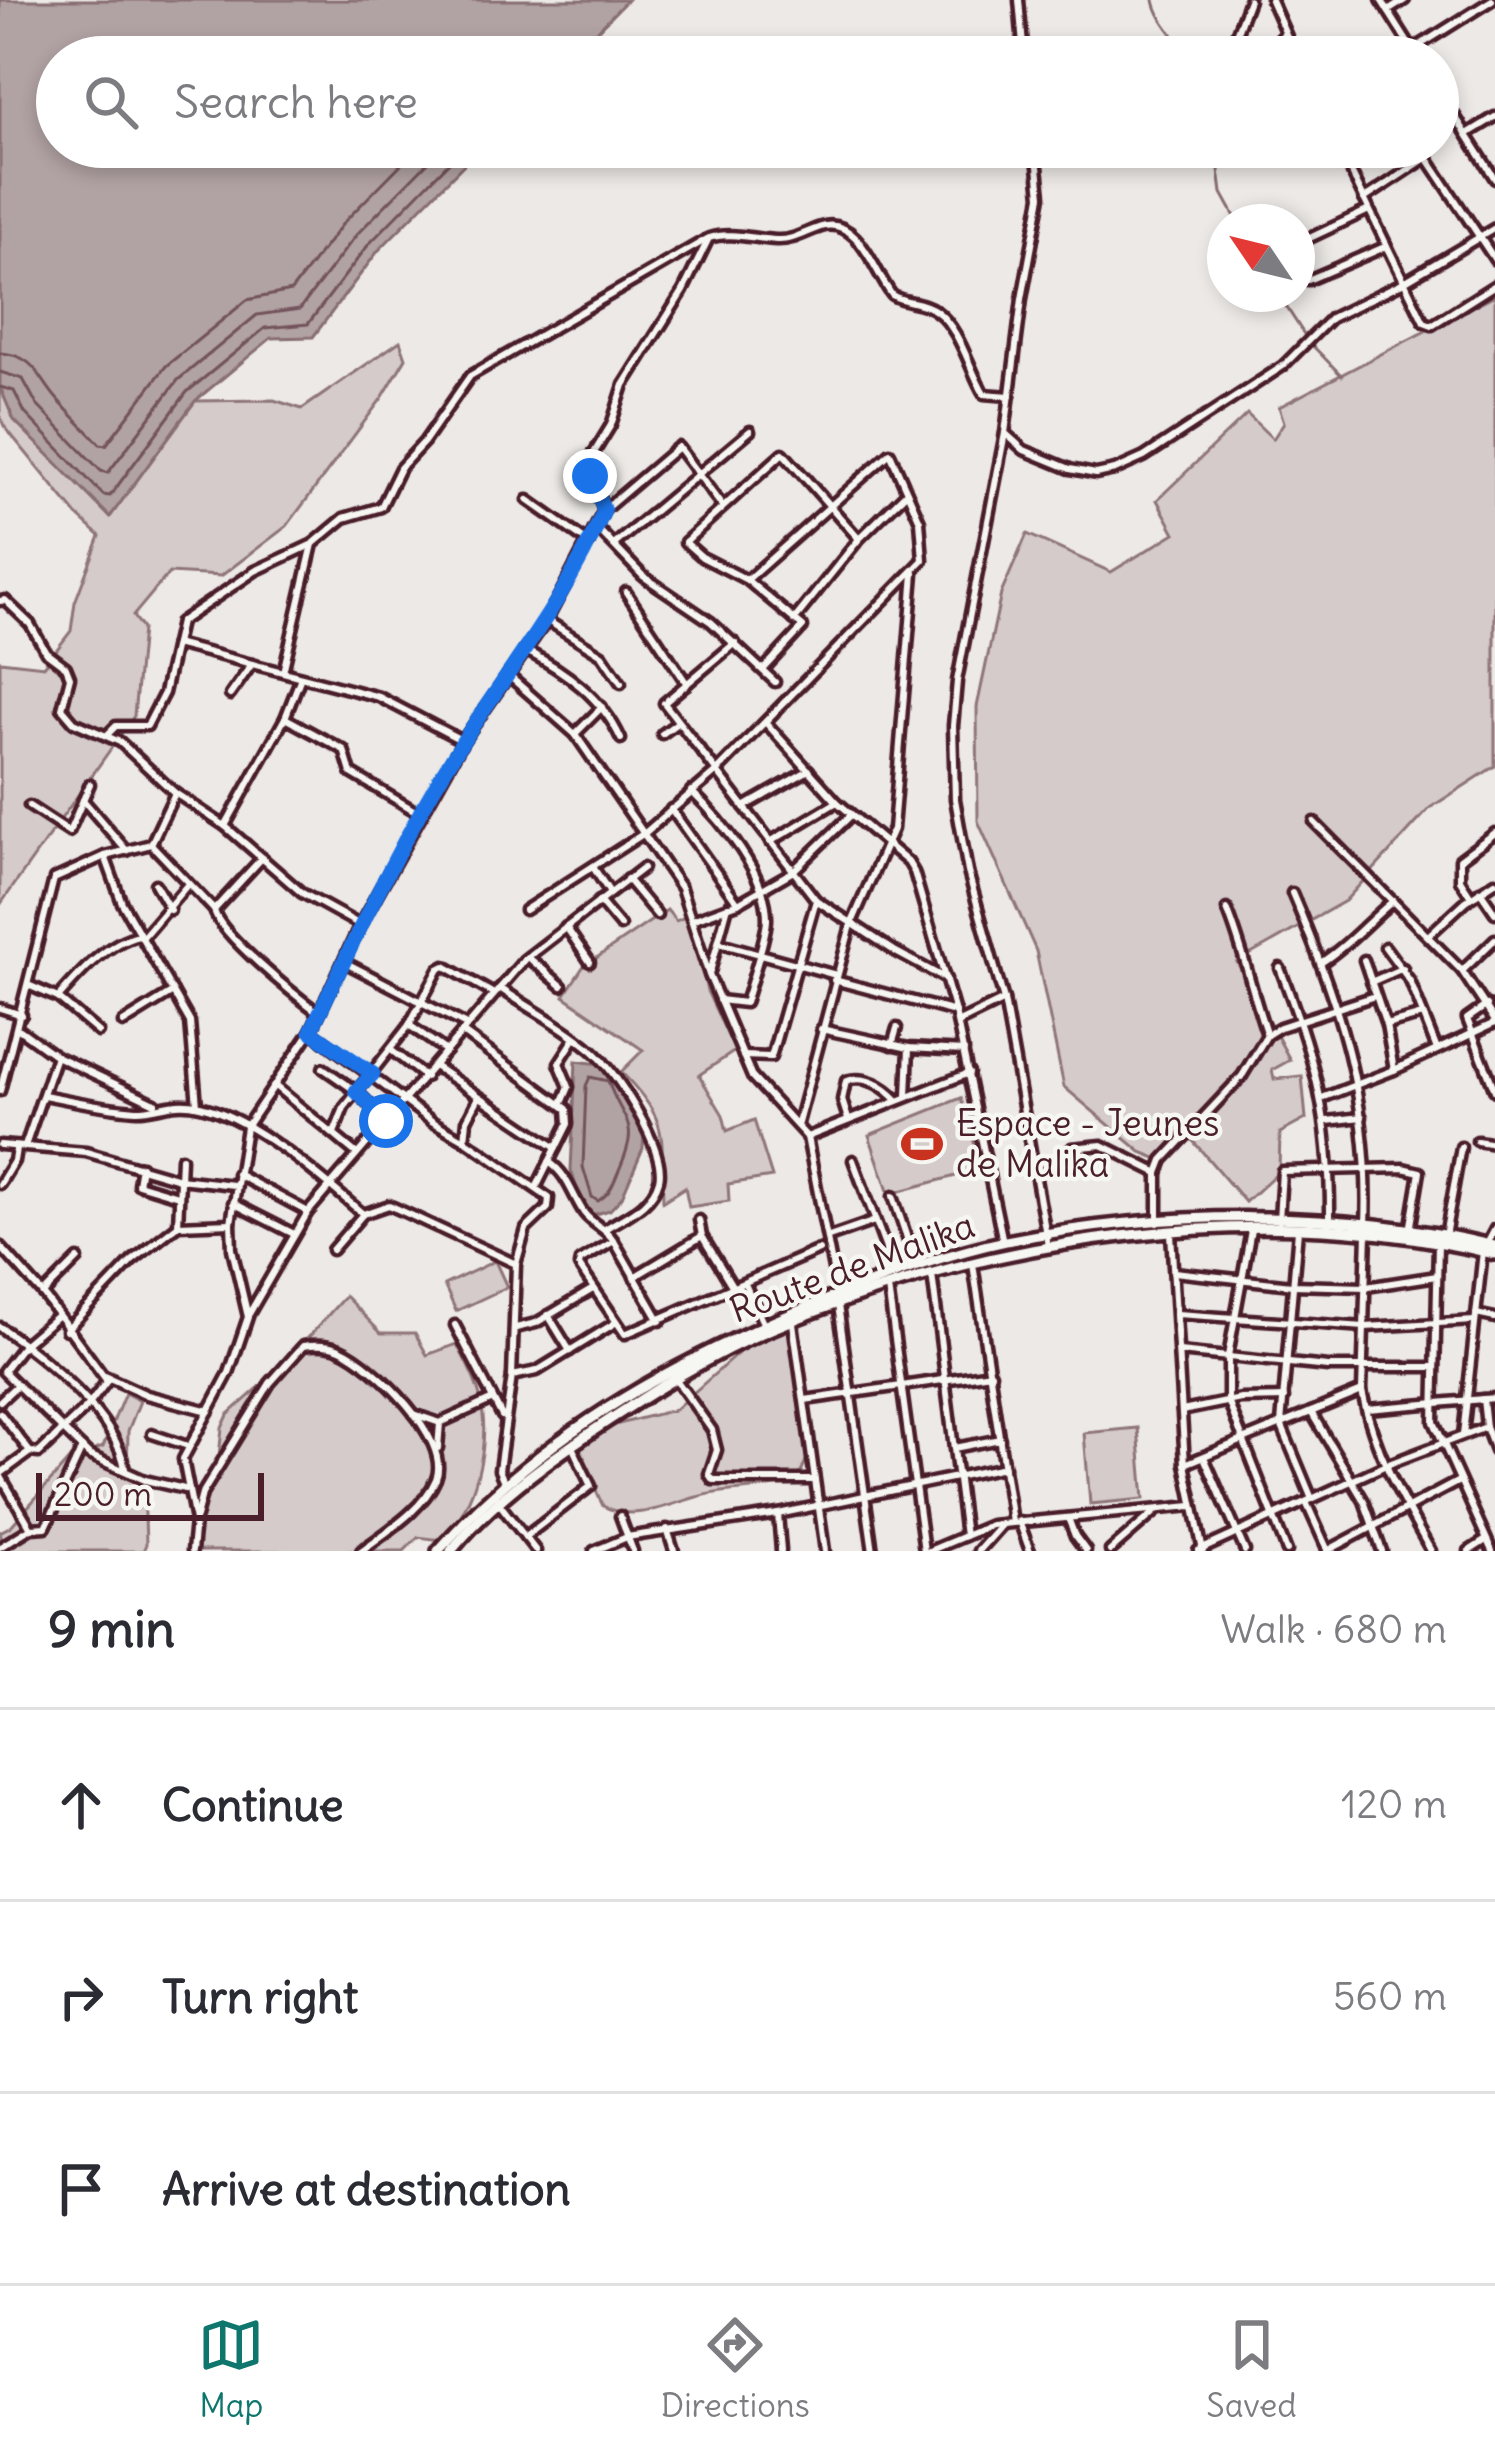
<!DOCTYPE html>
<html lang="en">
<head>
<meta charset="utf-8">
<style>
	:root { --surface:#fff; --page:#f7f7f7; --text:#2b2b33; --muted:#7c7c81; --line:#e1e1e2; --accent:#0f766e }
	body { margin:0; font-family:Delius,sans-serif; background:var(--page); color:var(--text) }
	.compass { position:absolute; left:1207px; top:204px; width:108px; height:108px; border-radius:50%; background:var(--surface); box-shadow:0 6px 18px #0003; rotate:305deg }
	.scale { position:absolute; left:36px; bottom:30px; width:228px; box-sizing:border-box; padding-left:12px; border:6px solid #4a1f2b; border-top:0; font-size:33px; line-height:42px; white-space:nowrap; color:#4a1f2b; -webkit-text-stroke:9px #f6f6f2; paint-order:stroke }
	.stop { position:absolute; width:36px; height:36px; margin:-27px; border:9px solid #1a73e8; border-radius:50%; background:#fff }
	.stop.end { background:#1a73e8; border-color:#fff; box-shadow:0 3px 12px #0008 }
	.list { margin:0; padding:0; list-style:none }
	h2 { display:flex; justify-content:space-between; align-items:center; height:156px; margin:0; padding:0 48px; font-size:51px }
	h2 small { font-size:39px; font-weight:400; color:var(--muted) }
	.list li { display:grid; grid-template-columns:78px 1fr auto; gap:36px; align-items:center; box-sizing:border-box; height:192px; padding:0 48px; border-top:3px solid var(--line) }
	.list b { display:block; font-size:45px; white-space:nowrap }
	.list em { font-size:39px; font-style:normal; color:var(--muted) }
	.icon { flex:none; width:66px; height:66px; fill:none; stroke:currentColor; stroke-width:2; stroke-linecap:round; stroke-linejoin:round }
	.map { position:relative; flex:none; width:1495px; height:1551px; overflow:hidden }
	.search { position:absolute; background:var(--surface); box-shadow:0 6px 18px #0003; left:36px; right:36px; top:36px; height:132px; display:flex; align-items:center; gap:30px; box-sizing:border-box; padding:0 42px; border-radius:66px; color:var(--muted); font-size:45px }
	.sheet { height:732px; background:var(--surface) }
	nav { display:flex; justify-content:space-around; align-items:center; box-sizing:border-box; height:168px; border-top:3px solid var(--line); background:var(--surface); font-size:33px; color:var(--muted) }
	nav a { display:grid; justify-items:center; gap:6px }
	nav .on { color:var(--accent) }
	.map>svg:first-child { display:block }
</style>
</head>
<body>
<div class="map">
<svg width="1495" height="1551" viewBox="0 0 1495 1551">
	<rect width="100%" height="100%" fill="#ece9e6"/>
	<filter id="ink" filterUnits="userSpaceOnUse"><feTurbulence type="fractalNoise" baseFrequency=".00833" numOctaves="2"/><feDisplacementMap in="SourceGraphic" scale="24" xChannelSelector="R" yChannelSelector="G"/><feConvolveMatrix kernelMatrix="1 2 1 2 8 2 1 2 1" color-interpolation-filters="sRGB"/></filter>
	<g filter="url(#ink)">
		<g fill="#d4cbca" stroke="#8f757a" stroke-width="3">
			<path d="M 1495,295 L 1495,766 L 1430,808 L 1345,901 L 1237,962 L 1290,1060 L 1272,1070 L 1274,1079 L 1302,1076 L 1306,1119 L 1280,1133 L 1279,1171 L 1245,1202 L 1188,1135 L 1166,1162 L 1141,1152 L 1064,1087 L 1036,951 L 978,821 L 977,707 L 1001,594 L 1027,534 L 1111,572 L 1175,533 L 1157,500 L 1247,414 L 1273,439 L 1284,422 L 1279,407 Z"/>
			<path d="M 400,341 L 406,358 L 382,398 L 287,526 L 221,576 L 169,573 L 133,616 L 142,629 L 134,716 L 0,905 L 0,661 L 44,666 L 71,631 L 75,602 L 100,536 L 76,514 L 4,426 L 0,416 L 0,387 L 14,420 L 110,517 L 195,401 L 274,400 L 302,409 Z"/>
			<path d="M 667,910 L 676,921 L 689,915 L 707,991 L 735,1051 L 699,1075 L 723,1115 L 727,1131 L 754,1120 L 772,1177 L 728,1184 L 729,1201 L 689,1207 L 685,1187 L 663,1201 C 661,1135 671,1122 621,1072 L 643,1050 L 564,996 L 583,967 Z"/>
			<path d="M 961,1098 L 982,1169 L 889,1194 L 869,1135 Z"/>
			<path d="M 495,1261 L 507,1287 L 456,1311 L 444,1285 Z"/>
			<path d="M 345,1296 L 381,1333 L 415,1333 L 427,1355 L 457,1344 C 465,1361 476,1379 480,1397 C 491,1445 476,1507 441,1540 L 418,1537 L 404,1551 L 198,1551 L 199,1490 L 218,1466 L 222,1428 L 228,1415 L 284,1365 Z"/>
			<path d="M 790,1329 L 807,1458 L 799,1477 C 771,1493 736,1487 705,1495 C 672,1502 636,1524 603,1506 L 576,1448 L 611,1426 L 674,1410 L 743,1349 Z"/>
			<path d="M 125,1393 L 140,1401 L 128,1431 L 127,1476 L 144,1488 L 146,1544 L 143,1551 L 0,1551 L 0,1532 L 11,1526 L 70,1459 L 103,1447 Z"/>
			<path d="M 1138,1428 L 1144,1499 L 1090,1504 L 1084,1433 Z"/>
		</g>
		<g fill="#b1a2a3" stroke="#886e73" stroke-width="3">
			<path d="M 0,0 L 627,0 L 571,57 L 57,57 L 57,147 L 481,147 L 378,251 L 313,337 L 271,338 L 195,401 L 110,517 L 14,420 L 0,387 Z"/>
			<path d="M 576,1061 L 600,1064 L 617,1071 L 644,1130 L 643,1148 L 622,1197 L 610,1210 L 592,1215 L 583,1209 L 571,1170 Z"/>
		</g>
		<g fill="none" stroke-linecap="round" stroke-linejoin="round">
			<g stroke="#73535b" stroke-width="3">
				<path d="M 0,353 C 36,355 38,378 58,400 C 71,415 86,429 100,444 L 106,445 L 166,366 L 247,300 L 291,291 L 344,222 L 418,147"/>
				<path d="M 0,372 L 23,379 L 37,405 L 101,471 L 108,473 L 178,380 L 257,315 L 300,309 L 357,234 L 443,147"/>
				<path d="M 0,387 L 14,391 L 25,413 L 103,495 L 110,496 L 187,392 L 265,328 L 308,324 L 369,244 L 464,147"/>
				<path d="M 590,1077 L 608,1081 C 624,1126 641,1121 619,1170 C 613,1184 611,1193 598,1201 L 592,1197 L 583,1167 L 586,1086 Z"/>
			</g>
			<g stroke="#886e73" stroke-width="3">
				<path d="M 1154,0 C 1158,22 1178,37 1187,57"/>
				<path d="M 1216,147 L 1222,193 L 1238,222"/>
				<path d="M 1278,294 L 1309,342 L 1342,376"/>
			</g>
			<g stroke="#4a1f2b" stroke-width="15">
				<g id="street">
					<path d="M 1019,0 L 1024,57"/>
					<path d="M 1271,0 L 1296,57"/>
					<path d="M 1381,0 L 1417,57"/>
					<path d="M 1388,11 L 1405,0"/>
					<path d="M 1235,37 L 1249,0"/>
					<path d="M 1261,57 L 1284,34"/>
					<path d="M 1401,57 L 1492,0"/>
					<path d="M 1438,89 L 1495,179"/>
					<path d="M 1438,129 L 1455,117"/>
					<path d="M 1467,134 L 1495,117"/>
					<path d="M 1036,147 L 1041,196 L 1022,299 L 1005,433 L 957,681 L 953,726 L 955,799 L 968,872 L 1004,1000 L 1048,1246"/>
					<path d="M 1339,147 L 1424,322 L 1432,325 L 1495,285"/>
					<path d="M 1420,147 L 1495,260"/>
					<path d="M 1364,199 L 1426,158"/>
					<path d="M 1297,244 L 1369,210"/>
					<path d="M 1297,278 L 1308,280 L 1387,246"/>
					<path d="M 1005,433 L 1024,450 L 1070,469 L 1096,474 L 1115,470 L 1144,457 L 1283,366 L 1331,318 L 1404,282 L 1495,228"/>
					<path d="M 528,500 L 589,543"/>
					<path d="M 604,510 L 591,476 L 592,456 L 611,425 L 624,385 L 683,291 L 709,238 C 730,231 754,239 776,240 C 793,241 805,232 821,227 C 858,215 875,273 892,295 C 906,304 921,300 936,311 C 960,328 969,369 984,394 L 1010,396"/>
					<path d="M 597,528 L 643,576 L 711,622 L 775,682"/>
					<path d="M 615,544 L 750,431"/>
					<path d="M 626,592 L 687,684"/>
					<path d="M 0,601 L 5,600 L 30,624 L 46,652 L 66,667 L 70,677 L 62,708 L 74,722 L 120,742 L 175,793 L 225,826 L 302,893 L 360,925"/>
					<path d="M 794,620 L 859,539 L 907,492"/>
					<path d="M 548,621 L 602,655 L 621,683"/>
					<path d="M 735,643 L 664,703 L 816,900 L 896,952 L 946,979"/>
					<path d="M 175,644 L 379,697 L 463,741"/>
					<path d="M 525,650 C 565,671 602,697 621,739"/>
					<path d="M 763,670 L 803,627 L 747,580 L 702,557 L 685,542 L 783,453 L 859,539"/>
					<path d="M 283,672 L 313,544 L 344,518 L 381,507 L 400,468 L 424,442 L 470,376 L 707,239"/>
					<path d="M 508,675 L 575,734 L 681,888 L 709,975 L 752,1077 L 807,1137 L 838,1295"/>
					<path d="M 230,695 L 252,664"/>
					<path d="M 285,718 L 344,750 L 351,773 L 422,815"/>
					<path d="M 767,724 L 837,802 L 908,862 L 914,872 L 955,1012 L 1003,1242"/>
					<path d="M 108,734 L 116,726 L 147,726 L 164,693 L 180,622 L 255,571 L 313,544"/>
					<path d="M 575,734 L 602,707"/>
					<path d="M 662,734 L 677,723"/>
					<path d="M 691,791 C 721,820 768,875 767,920 C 766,938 751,983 745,1003 L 719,1000"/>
					<path d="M 83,800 L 127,851"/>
					<path d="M 29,806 L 69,832 L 90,784"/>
					<path d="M 744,807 L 809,770"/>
					<path d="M 671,809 L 738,903"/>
					<path d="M 1314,822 L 1462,971 L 1495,1021"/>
					<path d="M 225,826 L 285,718 L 301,677"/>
					<path d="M 770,842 L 837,802"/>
					<path d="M 151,844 L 214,910 L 262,858"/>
					<path d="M 105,856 L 122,903 L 190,1022 L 197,1105"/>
					<path d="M 593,867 L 610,893"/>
					<path d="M 627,879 L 657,915"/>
					<path d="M 155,884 L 170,910"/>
					<path d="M 1480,891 L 1495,913"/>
					<path d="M 1292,893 C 1340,1005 1371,1101 1366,1225"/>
					<path d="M 1471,897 L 1460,880 L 1460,859 L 1495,833"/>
					<path d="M 599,901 L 620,926"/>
					<path d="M 1227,909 C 1244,950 1252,993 1267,1035"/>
					<path d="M 214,910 C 219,934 296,996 319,1013"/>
					<path d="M 525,910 L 646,832 L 717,771 L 923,560 L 920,521 L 890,453 L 747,580"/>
					<path d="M 692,920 L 738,903 L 792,872 L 851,815"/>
					<path d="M 566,927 L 590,962"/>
					<path d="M 1428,936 L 1466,901 L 1495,882"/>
					<path d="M 142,938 L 188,884"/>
					<path d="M 720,943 L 836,975"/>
					<path d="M 1385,947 L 1410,981 L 1436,1047"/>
					<path d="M 528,957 L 562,986"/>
					<path d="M 1364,960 L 1386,1025 L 1394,1070"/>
					<path d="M 344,962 L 468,1026"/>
					<path d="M 1322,962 C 1349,945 1368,921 1393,901"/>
					<path d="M 1280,968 C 1316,1061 1331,1121 1330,1222"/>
					<path d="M 1462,971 L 1495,939"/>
					<path d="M 710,972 L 728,906"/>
					<path d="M 834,980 L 955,1012"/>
					<path d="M 1371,982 L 1403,968"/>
					<path d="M 28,985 L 58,998 L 98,1032"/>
					<path d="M 500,988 C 530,1009 566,1027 593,1051 C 616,1071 667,1150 659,1180 C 652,1206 625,1216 605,1229"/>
					<path d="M 58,998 C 79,974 107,942 139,935"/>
					<path d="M 1487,1005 L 1467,1019 L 1495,1091"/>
					<path d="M 0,1008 L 22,1015"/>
					<path d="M 959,1022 L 1004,1000"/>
					<path d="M 123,1023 L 173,992"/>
					<path d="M 409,1025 L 446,1051"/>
					<path d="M 1386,1025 L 1423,1015"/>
					<path d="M 821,1029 L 909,1048 L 964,1051"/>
					<path d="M 20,1030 L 56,1056"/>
					<path d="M 311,1031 L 433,1122 L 465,1140 L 549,1198 L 548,1208 L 526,1229 L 516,1264 L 512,1376 L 499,1470 L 505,1484"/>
					<path d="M 462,1032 L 567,1109 L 568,1124 L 536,1188"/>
					<path d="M 892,1045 L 897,1028"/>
					<path d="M 391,1050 L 425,1077"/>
					<path d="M 743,1056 L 771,1057 L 816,900"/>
					<path d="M 434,1066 L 556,1148"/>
					<path d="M 323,1068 L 356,1091 L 386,1121"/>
					<path d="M 275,1086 L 357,1154"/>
					<path d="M 0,1091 L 54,879 L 105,856 L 151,844 L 175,793"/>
					<path d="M 44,1095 C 74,1101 105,1108 136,1110 C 157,1111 171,1099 200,1106 C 253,1118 322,1178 363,1214"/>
					<path d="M 907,1096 L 909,1048"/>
					<path d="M 1322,1098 L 1394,1070 L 1495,1023"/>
					<path d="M 562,1103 L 569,1087 L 559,1063 L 575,1038"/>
					<path d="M 848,1119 L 842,1100 L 846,1081 C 866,1075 884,1086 897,1100"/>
					<path d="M 1327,1121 L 1362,1117"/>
					<path d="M 798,1123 L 851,925 L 893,829 L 914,573"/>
					<path d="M 334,1133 L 344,1108 L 409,1025 L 439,969 L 445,966 L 494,994"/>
					<path d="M 807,1137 L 969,1073"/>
					<path d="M 465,1140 L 467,1120 L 478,1099"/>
					<path d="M 1477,1141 L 1495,1144"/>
					<path d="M 0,1145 L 86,1152 L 179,1179 L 234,1185"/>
					<path d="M 25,1146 L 56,1056 L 155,1103"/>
					<path d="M 1072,1148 L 1102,1145 L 1158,1173"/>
					<path d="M 853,1160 L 895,1273"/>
					<path d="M 549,1162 C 568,1175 572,1195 584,1213 C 593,1225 606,1228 614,1241 L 580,1261 L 579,1266 L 625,1334 L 819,1250"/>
					<path d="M 141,1166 L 138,1184 L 178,1196"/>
					<path d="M 237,1174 L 308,1212"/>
					<path d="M 0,1184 L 14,1161 L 16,1149"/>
					<path d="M 893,1196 L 916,1265"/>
					<path d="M 233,1203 L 294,1234"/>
					<path d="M 699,1220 L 702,1236 L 734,1289"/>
					<path d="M 1279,1220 L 1282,1171 L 1403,1168 L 1420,1172 L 1410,1231"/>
					<path d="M 1158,1223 L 1158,1173 L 1163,1160 L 1242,1076 L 1267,1035 L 1280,1027 L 1375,996"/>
					<path d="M 178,1225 L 181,1158"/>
					<path d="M 1251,1230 L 1228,1356 L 1228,1401 L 1287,1551"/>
					<path d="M 1298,1230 L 1281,1424 L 1312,1499"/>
					<path d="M 1171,1233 L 1185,1464 L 1203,1551"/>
					<path d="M 1367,1233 L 1362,1391 C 1373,1449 1402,1500 1431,1551"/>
					<path d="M 1445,1236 L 1461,1147"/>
					<path d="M 829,1237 L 875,1221"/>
					<path d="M 614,1241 L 660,1321"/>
					<path d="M 1438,1243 L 1434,1422 L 1492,1551"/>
					<path d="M 1487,1244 L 1495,1229"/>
					<path d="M 0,1246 L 43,1294 L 107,1381 L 88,1406 L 39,1453 L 30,1452 L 0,1474"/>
					<path d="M 332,1250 L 363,1214 L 389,1205 L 516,1264"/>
					<path d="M 973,1264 L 1012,1522"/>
					<path d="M 1174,1272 L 1292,1285 L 1366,1287 L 1437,1276"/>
					<path d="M 932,1274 L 965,1536"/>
					<path d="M 634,1277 L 702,1236"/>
					<path d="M 745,1284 L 763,1323"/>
					<path d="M 888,1288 L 924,1551"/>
					<path d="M 43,1294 L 78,1259"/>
					<path d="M 838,1305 L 873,1551"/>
					<path d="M 249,1314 L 308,1212 L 524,960 L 643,868"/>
					<path d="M 1177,1314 L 1365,1327 L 1475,1321"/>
					<path d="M 1476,1314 L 1495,1318"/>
					<path d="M 548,1315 L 570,1351"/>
					<path d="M 57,1316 L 24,1344 L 3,1371 L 89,1455 L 145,1480 L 189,1490"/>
					<path d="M 793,1323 L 825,1551"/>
					<path d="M 455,1325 L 502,1416"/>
					<path d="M 0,1327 C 43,1357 117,1416 125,1469"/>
					<path d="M 516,1328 L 536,1323 L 593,1289"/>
					<path d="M 66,1330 L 132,1261 L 178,1225 L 231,1223"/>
					<path d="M 1179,1352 L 1328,1367 L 1435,1367"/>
					<path d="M 105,1376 L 147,1395 L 209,1411"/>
					<path d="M 512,1376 L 537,1371 L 615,1323"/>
					<path d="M 675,1378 L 712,1430 L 717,1450 L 709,1474 L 713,1480 L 814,1480"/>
					<path d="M 1483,1399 L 1486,1427 L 1495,1451"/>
					<path d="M 805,1400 L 991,1373"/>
					<path d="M 0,1401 L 17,1385"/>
					<path d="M 1367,1409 L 1495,1398"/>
					<path d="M 1182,1411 L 1241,1399 L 1284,1398"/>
					<path d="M 1311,1412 L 1364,1501 L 1382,1551"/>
					<path d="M 0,1413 L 30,1452"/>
					<path d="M 414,1414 L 440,1423 L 493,1399"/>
					<path d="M 152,1434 L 188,1446"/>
					<path d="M 1463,1435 L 1483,1251"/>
					<path d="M 438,1448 L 440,1423"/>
					<path d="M 954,1448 L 1000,1439"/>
					<path d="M 1204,1457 L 1245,1551"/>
					<path d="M 1185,1464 L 1362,1391"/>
					<path d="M 0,1475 L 31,1528"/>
					<path d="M 498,1502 L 536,1551"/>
					<path d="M 1306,1502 L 1328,1551"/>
					<path d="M 778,1514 L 781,1551"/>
					<path d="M 620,1516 L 633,1551"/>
					<path d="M 196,1517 L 202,1494 L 270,1383 L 303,1346 C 315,1344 328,1344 340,1349 C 374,1364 452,1439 436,1479 C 423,1510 386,1532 361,1551"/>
					<path d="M 1068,1518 L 1075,1536 L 1086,1551"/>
					<path d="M 1019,1521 L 1030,1551"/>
					<path d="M 667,1529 L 674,1551"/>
					<path d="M 525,1537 L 591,1486 L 572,1446"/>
					<path d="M 0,1547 L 31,1528 L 46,1527 L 82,1448"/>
					<path d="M 192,1551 L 195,1521 L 183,1459 L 229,1373 L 248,1317 L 232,1249 L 231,1223 L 246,1127 L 311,1031 L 360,925 L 463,741 L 547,620 L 604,510 L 678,447 L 722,506"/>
					<path d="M 594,1551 L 627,1537 L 778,1514 L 1004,1467"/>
					<path d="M 929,1551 L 991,1525 L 1192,1506"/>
					<path d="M 978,1551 L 1002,1524"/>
					<path d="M 1110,1551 L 1156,1511"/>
					<path d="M 1198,1551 L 1386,1465 L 1486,1427"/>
					<path d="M 1327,1551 L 1459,1481"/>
					<path d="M 1469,1551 L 1486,1540"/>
				</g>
			</g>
			<g stroke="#4a1f2b" stroke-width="18">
				<g id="secondary">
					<path d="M 438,1551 C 546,1428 691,1352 841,1294 C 895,1273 949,1253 1006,1241 C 1163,1210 1339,1208 1495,1246"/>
					<path d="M 451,1551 C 492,1501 544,1464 597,1428 C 653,1391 709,1355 771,1329 C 994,1236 1258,1197 1495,1254"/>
				</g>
			</g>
			<use href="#street" stroke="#f6f6f2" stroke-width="6"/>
			<use href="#secondary" stroke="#f6f6f2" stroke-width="9"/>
		</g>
	</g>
	<g fill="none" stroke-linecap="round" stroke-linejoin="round" filter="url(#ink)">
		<path stroke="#1a73e8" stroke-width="15" d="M 386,1121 L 356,1091 L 373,1074 L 311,1031 C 358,932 405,830 465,738 C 514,663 569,593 604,511 L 590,476"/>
	</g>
	<defs>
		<g id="stadium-bare" transform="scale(3.24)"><path d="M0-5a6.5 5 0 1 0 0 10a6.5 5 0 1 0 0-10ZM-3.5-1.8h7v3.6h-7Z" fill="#c8321e" stroke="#f6f6f2" stroke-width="2.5" paint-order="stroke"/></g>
	</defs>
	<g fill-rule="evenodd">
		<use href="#stadium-bare" x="922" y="1144"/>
	</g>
	<g text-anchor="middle" stroke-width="9" stroke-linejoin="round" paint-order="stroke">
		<g font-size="36" fill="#4a1f2b" stroke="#f6f6f2" text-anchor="start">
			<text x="956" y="1136">Espace - Jeunes<tspan x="956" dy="41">de Malika</tspan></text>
		</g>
		<g font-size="36" fill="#4a1f2b" stroke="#f6f6f2">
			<text transform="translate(852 1267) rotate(-20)" y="13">Route de Malika</text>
		</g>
	</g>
</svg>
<svg class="compass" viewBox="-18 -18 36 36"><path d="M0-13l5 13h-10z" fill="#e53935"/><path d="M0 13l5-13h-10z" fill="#7c7c81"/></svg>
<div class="scale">200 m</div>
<div class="stop" style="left:386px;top:1121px"></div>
<div class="stop end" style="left:590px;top:476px"></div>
<div class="search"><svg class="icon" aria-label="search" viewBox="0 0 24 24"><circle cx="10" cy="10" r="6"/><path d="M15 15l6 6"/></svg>Search here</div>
</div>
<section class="sheet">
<h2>9 min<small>Walk · 680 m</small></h2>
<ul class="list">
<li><svg class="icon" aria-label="ahead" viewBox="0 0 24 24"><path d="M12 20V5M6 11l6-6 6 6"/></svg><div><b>Continue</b></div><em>120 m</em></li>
<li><svg class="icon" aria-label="right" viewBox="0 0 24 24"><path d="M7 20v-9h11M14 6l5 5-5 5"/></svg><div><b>Turn right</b></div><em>560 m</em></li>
<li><svg class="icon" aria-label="arrive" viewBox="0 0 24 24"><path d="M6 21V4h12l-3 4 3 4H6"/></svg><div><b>Arrive at destination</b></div></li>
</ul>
</section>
<nav>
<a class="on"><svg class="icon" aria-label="map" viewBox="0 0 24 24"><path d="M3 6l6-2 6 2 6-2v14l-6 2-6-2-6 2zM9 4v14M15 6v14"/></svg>Map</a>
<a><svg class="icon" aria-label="directions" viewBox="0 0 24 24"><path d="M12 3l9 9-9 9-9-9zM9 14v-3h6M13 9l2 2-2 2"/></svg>Directions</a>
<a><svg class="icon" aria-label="saved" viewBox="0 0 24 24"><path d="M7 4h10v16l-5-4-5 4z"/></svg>Saved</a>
</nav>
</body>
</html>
